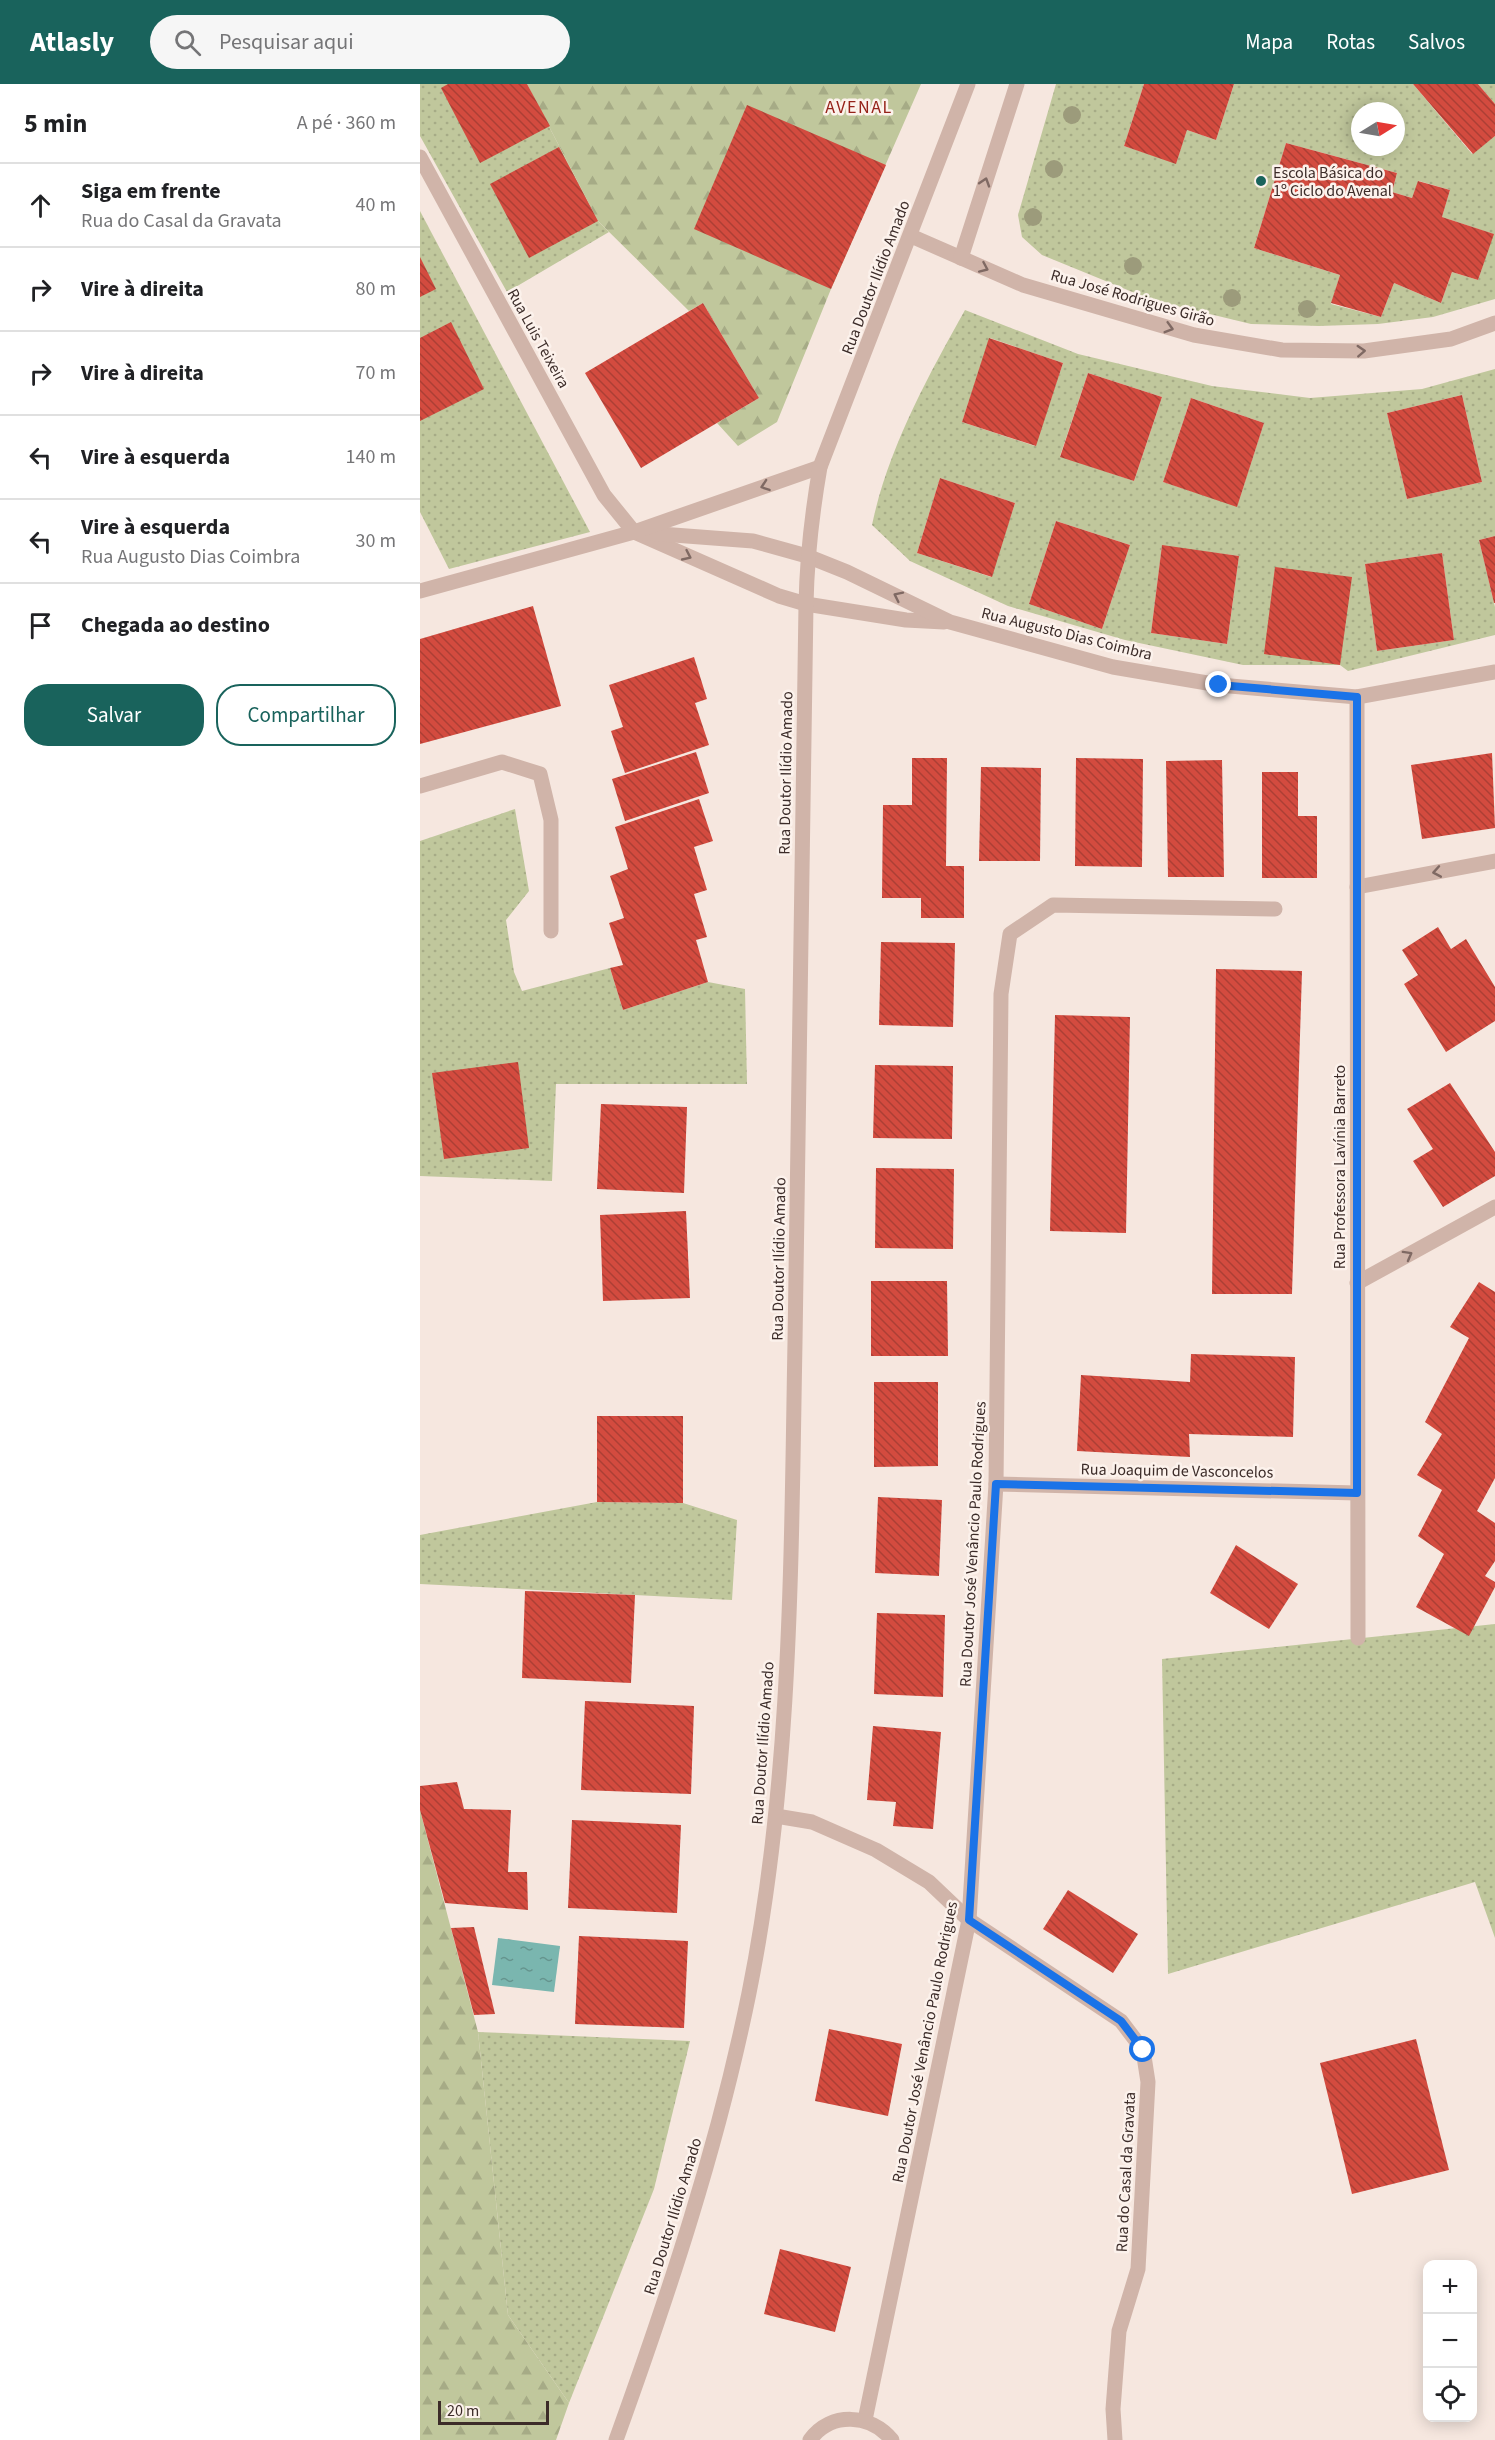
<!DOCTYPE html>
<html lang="pt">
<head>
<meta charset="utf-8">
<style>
	:root { --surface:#fff; --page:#f6f6f6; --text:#202124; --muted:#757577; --line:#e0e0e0; --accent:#19635c }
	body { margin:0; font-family:"Source Sans 3",sans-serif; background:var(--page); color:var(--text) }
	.controls { position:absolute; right:18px; bottom:18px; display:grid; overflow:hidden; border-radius:12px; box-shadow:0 3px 15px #0003 }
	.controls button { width:54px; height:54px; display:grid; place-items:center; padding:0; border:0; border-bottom:2px solid var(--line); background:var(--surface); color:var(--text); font:30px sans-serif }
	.compass { position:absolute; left:931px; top:18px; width:54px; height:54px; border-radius:50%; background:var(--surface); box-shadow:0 3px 15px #0003; rotate:79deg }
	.scale { position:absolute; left:18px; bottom:15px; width:111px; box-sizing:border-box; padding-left:6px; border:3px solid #3c2c29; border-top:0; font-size:16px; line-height:21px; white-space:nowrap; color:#3c2c29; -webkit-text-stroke:4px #fcf2ec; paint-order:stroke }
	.stop { position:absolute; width:18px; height:18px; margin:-14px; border:4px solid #1a73e8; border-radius:50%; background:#fff }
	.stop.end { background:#1a73e8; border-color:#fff; box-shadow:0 2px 6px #0008 }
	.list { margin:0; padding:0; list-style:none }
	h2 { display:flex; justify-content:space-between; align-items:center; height:78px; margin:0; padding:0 24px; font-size:26px }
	h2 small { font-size:20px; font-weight:400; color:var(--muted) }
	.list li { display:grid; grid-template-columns:39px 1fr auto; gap:18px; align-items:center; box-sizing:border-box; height:84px; padding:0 24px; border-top:2px solid var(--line) }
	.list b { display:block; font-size:22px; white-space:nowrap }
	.list p { margin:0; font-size:20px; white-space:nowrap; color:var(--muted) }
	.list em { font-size:20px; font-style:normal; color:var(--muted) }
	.actions { display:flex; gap:12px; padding:18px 24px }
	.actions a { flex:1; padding:14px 0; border:2px solid var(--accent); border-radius:24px; text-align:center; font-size:21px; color:var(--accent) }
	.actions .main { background:var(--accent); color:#fff }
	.icon { flex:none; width:33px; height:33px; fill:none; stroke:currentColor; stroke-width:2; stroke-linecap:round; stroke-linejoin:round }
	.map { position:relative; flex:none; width:1075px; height:2356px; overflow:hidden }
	header { display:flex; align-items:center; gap:36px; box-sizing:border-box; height:84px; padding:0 30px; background:var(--accent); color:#fff }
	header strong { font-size:28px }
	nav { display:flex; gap:33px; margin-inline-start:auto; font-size:21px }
	.search { width:420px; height:54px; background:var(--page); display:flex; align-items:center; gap:15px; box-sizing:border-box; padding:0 21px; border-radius:33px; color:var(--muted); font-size:22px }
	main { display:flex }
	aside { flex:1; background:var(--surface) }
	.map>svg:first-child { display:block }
</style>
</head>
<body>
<header>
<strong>Atlasly</strong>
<div class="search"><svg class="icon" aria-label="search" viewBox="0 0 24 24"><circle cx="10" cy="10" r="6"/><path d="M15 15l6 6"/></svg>Pesquisar aqui</div>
<nav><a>Mapa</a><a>Rotas</a><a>Salvos</a></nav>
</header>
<main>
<aside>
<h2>5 min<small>A pé · 360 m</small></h2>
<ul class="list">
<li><svg class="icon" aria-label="ahead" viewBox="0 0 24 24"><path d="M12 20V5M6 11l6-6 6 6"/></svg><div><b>Siga em frente</b><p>Rua do Casal da Gravata</p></div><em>40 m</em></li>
<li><svg class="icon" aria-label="right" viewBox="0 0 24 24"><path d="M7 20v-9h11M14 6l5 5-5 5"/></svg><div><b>Vire à direita</b></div><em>80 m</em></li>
<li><svg class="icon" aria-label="right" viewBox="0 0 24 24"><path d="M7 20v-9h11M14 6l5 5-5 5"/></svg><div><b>Vire à direita</b></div><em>70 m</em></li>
<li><svg class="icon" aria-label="left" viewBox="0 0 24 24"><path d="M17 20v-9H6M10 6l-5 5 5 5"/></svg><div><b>Vire à esquerda</b></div><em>140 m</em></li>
<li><svg class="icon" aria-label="left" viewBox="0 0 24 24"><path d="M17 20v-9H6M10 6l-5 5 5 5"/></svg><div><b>Vire à esquerda</b><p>Rua Augusto Dias Coimbra</p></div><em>30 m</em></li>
<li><svg class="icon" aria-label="arrive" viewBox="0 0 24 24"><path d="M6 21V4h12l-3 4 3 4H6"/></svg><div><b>Chegada ao destino</b></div></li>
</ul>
<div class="actions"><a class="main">Salvar</a><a>Compartilhar</a></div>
</aside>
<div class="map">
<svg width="1075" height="2356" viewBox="0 0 1075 2356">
	<defs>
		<pattern id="grass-dots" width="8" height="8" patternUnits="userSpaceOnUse" patternTransform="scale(1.5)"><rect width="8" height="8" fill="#c0c79c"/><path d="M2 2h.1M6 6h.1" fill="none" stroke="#a6ab86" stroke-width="1.8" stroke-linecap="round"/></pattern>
		<pattern id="forest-firs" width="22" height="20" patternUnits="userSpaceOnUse" patternTransform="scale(1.5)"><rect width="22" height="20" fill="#c0c79c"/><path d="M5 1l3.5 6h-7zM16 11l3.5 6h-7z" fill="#a6ab86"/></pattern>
		<pattern id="water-ripples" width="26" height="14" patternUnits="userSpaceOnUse" patternTransform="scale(1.5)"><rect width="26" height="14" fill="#7ab6af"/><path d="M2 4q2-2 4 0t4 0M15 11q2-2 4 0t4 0" fill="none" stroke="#65948e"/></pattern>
		<pattern id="building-back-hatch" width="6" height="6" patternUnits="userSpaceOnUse" patternTransform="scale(1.5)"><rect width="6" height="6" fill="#d34b3f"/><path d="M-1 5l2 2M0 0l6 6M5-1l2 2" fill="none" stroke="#ac3f35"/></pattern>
	</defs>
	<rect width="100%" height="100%" fill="#f6e7df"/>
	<g fill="url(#grass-dots)" fill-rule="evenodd">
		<path d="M 0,0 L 107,0 L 178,137 L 189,148 L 87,208 L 0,52 Z"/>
		<path d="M 636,0 L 724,0 L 704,62 L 756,79 L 767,46 L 796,56 L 814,0 L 993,0 L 1052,70 L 1075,52 L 1075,215 L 1013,233 L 958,240 L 899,242 L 831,240 L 732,216 L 622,171 L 602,153 L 598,131 ZM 940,27 L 976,27 L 976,63 L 940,63 ZM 866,59 L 977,89 L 972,108 L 992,114 L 999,97 L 1030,106 L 1022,133 L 1073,150 L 1058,196 L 1032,188 L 1021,219 L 974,199 L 961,233 L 911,220 L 920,191 L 834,164 Z"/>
		<path d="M 1058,0 L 1075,0 L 1075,20 Z"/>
		<path d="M 0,127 L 170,448 L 29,485 L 0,428 Z"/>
		<path d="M 545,226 L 658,270 L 792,302 L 890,314 L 1002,305 L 1075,285 L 1075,452 L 1059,456 L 1075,523 L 1075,551 L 928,587 L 920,581 L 823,581 L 705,556 L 588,522 L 490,477 L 452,441 C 468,365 507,294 545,226 ZM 570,254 L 643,279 L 615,362 L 542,338 ZM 668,289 L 742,313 L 714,397 L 640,372 ZM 1042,311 L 1062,398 L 987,415 L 967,329 ZM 771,314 L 844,339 L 817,422 L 743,398 ZM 520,394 L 595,419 L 571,493 L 497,469 ZM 636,437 L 710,461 L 682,545 L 609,520 ZM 742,462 L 819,472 L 807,560 L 731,549 ZM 1022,469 L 1034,556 L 957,567 L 945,480 Z"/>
		<path d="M 95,725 L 109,807 L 86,836 L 94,888 L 102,907 L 190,884 L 203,926 L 288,898 L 325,905 L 327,1000 L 136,1000 L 132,1097 L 0,1092 L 0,757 Z"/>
		<path d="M 177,1418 L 263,1419 L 317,1436 L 312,1516 L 0,1500 L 0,1451 Z"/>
		<path d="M 1075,1540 L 1075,1854 L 1055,1798 L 748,1890 L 742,1575 Z"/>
		<path d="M 58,1948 L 270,1957 L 234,2105 L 149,2319 L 88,2231 Z"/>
	</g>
	<g fill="url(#forest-firs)">
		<path d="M 107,0 L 501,0 L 411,205 L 357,338 L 318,362 L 297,339 L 339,314 L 283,219 L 269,227 L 178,137 Z"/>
		<path d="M 0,1726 L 58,1948 L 88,2231 L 149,2319 L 136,2356 L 0,2356 Z"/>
	</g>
	<path fill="url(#water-ripples)" d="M 78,1854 L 140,1862 L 134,1908 L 72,1901 Z"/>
	<g fill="url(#building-back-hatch)">
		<path d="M 28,0 L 107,0 L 130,42 L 60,79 L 21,4 Z"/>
		<path d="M 724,0 L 814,0 L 796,56 L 767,46 L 756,80 L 704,62 Z"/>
		<path d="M 993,0 L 1058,0 L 1075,20 L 1075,52 L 1053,70 Z"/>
		<path d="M 327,21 L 466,81 L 411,205 L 274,145 Z"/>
		<path d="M 866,59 L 977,89 L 972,108 L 992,114 L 998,97 L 1030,106 L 1022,133 L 1074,150 L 1058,196 L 1032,188 L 1021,219 L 974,199 L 961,233 L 911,219 L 920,191 L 834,164 Z"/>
		<path d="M 139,63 L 178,137 L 109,174 L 70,100 Z"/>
		<path d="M 0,173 L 16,205 L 0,213 Z"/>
		<path d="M 283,219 L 339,314 L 221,384 L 165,289 Z"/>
		<path d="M 31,238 L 64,305 L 0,337 L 0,254 Z"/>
		<path d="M 569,254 L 643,279 L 616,362 L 542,338 Z"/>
		<path d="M 668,289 L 742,313 L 714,397 L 640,373 Z"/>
		<path d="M 1042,311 L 1062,398 L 987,415 L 967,329 Z"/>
		<path d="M 771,314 L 844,339 L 817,423 L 743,398 Z"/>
		<path d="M 520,394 L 595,419 L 572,493 L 497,469 Z"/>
		<path d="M 636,437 L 710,461 L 682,545 L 609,520 Z"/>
		<path d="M 1075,452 L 1075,519 L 1074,519 L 1059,456 Z"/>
		<path d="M 742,461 L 819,472 L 807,560 L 731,549 Z"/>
		<path d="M 1022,469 L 1034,556 L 957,567 L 945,480 Z"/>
		<path d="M 855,483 L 932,493 L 920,581 L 844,570 Z"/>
		<path d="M 113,522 L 141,622 L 0,660 L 0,555 Z"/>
		<path d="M 274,573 L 287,615 L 275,619 L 289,661 L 205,689 L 191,647 L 203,643 L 189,601 Z"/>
		<path d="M 276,668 L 289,709 L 205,737 L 192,695 Z"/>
		<path d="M 1072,669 L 1075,744 L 1002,755 L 991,681 Z"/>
		<path d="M 492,674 L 527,674 L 526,782 L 544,782 L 544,834 L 501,834 L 501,814 L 462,814 L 463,721 L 492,721 Z"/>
		<path d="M 656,674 L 723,675 L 722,783 L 655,782 Z"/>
		<path d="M 802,676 L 804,793 L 748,793 L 746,677 Z"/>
		<path d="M 561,683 L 621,684 L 620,777 L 559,777 Z"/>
		<path d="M 842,688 L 878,688 L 878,732 L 897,732 L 897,794 L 842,794 Z"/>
		<path d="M 279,715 L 293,757 L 274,763 L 287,806 L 274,810 L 287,853 L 276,856 L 288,898 L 203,926 L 190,884 L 203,881 L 189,839 L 204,834 L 190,792 L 208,785 L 195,743 Z"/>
		<path d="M 1018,843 L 1031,865 L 1046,855 L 1075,903 L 1075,937 L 1026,968 L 984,900 L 998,891 L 982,866 Z"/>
		<path d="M 461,858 L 535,859 L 533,943 L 459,941 Z"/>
		<path d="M 796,885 L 882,887 L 872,1210 L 792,1210 Z"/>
		<path d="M 635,931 L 710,933 L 706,1149 L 630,1147 Z"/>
		<path d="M 98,978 L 109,1064 L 24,1075 L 12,989 Z"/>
		<path d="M 455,981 L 533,982 L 532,1055 L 453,1054 Z"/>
		<path d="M 1030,999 L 1075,1068 L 1075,1092 L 1023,1123 L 993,1077 L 1013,1065 L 987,1025 Z"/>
		<path d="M 181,1020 L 267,1023 L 264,1109 L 177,1105 Z"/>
		<path d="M 456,1084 L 534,1085 L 533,1165 L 455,1164 Z"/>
		<path d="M 266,1127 L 270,1214 L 183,1217 L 180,1131 Z"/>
		<path d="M 451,1197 L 527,1197 L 528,1272 L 451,1272 Z"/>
		<path d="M 1059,1198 L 1075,1208 L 1075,1394 L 1057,1427 L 1075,1439 L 1075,1477 L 1065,1492 L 1075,1498 L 1075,1503 L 1049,1552 L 996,1523 L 1024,1470 L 998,1452 L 1022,1406 L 997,1391 L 1022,1350 L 1005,1338 L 1049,1254 L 1030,1243 Z"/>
		<path d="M 771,1270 L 875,1273 L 873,1353 L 769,1350 L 770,1373 L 657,1367 L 661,1291 L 770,1298 Z"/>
		<path d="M 454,1298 L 518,1298 L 518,1382 L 454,1383 Z"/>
		<path d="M 177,1332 L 263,1332 L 263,1419 L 177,1418 Z"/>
		<path d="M 458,1413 L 522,1416 L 519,1492 L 455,1489 Z"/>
		<path d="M 816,1461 L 878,1500 L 849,1545 L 790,1509 Z"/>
		<path d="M 105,1507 L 215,1511 L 211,1599 L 102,1594 Z"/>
		<path d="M 457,1529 L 525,1531 L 523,1613 L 454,1610 Z"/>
		<path d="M 165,1617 L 274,1622 L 271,1710 L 161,1706 Z"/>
		<path d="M 453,1642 L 521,1648 L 513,1745 L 473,1742 L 476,1718 L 447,1716 Z"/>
		<path d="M 37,1698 L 44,1725 L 91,1726 L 88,1788 L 107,1788 L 108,1826 L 25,1819 L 0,1726 L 0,1702 Z"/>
		<path d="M 152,1736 L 261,1741 L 257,1829 L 148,1824 Z"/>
		<path d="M 648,1806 L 718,1850 L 693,1889 L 623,1845 Z"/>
		<path d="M 54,1843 L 75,1930 L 54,1931 L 31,1844 Z"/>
		<path d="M 159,1852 L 268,1857 L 264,1944 L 155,1940 Z"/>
		<path d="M 409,1945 L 482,1960 L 468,2032 L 395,2017 Z"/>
		<path d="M 996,1955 L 1029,2086 L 932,2110 L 900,1979 Z"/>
		<path d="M 360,2165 L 431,2183 L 415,2248 L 344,2230 Z"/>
	</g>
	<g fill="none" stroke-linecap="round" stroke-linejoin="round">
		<g stroke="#d0b4a9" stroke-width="15">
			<path d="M 0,73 L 184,411 L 214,448 L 359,512 L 386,520 L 486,536 L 524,538"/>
			<path d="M 491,152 L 603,201 L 774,251 L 862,266 L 944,267 L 1031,255 L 1075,239"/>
			<path d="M 541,174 L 597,0"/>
			<path d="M 214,448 L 333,457 L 387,472 L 427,488 L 530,538 L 693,583 L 799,601 L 937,613 L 1075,588"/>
			<path d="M 0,507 L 214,448 L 400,383"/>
			<path d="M 937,613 L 938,1554"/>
			<path d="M 0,702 L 82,678 L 120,690 L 131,736 L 131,847"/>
			<path d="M 937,803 L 1075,777"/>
			<path d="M 937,1199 L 1075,1123"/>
			<path d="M 576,1400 L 937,1409"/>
			<path d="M 356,1732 L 392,1738 L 456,1766 L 509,1798 L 549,1836 L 701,1937 L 723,1966 L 728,1998 L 718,2185 L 699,2247 L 693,2325 L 695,2356"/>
			<path d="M 445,2336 L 549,1836 L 576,1400 L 581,910 L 590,850 L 633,821 L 855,825"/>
			<path d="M 196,2356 C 249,2209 298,2062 329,1909 C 372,1696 371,1474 375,1258 C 378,1012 383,766 386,520 C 387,474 392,429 400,383 L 548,0"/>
			<path d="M 390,2356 C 411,2327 451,2330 472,2356"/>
		</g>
	</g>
	<g fill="#9c9b7b">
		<circle cx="652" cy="31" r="9"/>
		<circle cx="634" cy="85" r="9"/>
		<circle cx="613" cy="133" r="9"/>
		<circle cx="713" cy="182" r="9"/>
		<circle cx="812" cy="214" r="9"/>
		<circle cx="887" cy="225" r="9"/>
	</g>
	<defs><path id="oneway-chevron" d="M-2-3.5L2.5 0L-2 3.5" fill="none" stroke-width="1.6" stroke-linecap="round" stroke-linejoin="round" transform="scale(1.5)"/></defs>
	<g stroke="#7f6963">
		<use href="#oneway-chevron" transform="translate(565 98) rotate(-72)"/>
		<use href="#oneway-chevron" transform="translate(564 184) rotate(24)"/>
		<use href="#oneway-chevron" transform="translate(749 244) rotate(16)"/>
		<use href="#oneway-chevron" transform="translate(941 267) rotate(-3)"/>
		<use href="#oneway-chevron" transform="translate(345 402) rotate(161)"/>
		<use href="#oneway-chevron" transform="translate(267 472) rotate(25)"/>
		<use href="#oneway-chevron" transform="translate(478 512) rotate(-154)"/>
		<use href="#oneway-chevron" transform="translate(1017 788) rotate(170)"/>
		<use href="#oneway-chevron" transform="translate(988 1171) rotate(-29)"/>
	</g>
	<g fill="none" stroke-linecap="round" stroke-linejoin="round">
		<path stroke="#1a73e8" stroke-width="8" d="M 723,1966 L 701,1937 L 549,1836 L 576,1400 L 937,1409 L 937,613 L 799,601"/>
	</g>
	<circle fill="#19635c" stroke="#fcf2ec" stroke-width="2" cx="841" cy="97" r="6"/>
	<g text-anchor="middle" stroke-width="5" stroke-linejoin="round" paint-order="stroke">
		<g font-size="16" fill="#3c2c29" stroke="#fcf2ec" text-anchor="start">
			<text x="853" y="94">Escola Básica do<tspan x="853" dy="18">1º Ciclo do Avenal</tspan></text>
		</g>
		<g font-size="16" fill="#3c2c29" stroke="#fcf2ec">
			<text transform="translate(455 193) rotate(-69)" y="6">Rua Doutor Ilídio Amado</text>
			<text transform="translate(713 213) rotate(16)" y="6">Rua José Rodrigues Girão</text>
			<text transform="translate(119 254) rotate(61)" y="6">Rua Luis Teixeira</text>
			<text transform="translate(647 549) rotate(14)" y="6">Rua Augusto Dias Coimbra</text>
			<text transform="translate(365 689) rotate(-89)" y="6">Rua Doutor Ilídio Amado</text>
			<text transform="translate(919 1083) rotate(-90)" y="6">Rua Professora Lavínia Barreto</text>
			<text transform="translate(358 1175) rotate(-89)" y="6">Rua Doutor Ilídio Amado</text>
			<text transform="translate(757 1386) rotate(1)" y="6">Rua Joaquim de Vasconcelos</text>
			<text transform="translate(552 1460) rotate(-87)" y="6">Rua Doutor José Venâncio Paulo Rodrigues</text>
			<text transform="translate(342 1659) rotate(-86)" y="6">Rua Doutor Ilídio Amado</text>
			<text transform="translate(504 1958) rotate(-79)" y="6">Rua Doutor José Venâncio Paulo Rodrigues</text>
			<text transform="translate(705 2088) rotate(-87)" y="6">Rua do Casal da Gravata</text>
			<text transform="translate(252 2132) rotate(-73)" y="6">Rua Doutor Ilídio Amado</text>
		</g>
		<g font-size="18" letter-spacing="1.5" fill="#952219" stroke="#fcf2ec">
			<text x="439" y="29">AVENAL</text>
		</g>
	</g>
</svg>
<div class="controls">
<button>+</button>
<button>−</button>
<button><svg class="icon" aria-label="locate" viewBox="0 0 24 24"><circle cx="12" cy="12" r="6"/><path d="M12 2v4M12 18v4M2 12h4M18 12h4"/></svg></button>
</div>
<svg class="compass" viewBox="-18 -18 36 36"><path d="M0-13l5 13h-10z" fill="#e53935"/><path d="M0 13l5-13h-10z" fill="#757577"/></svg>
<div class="scale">20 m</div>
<div class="stop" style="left:723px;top:1966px"></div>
<div class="stop end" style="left:799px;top:601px"></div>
</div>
</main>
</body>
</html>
